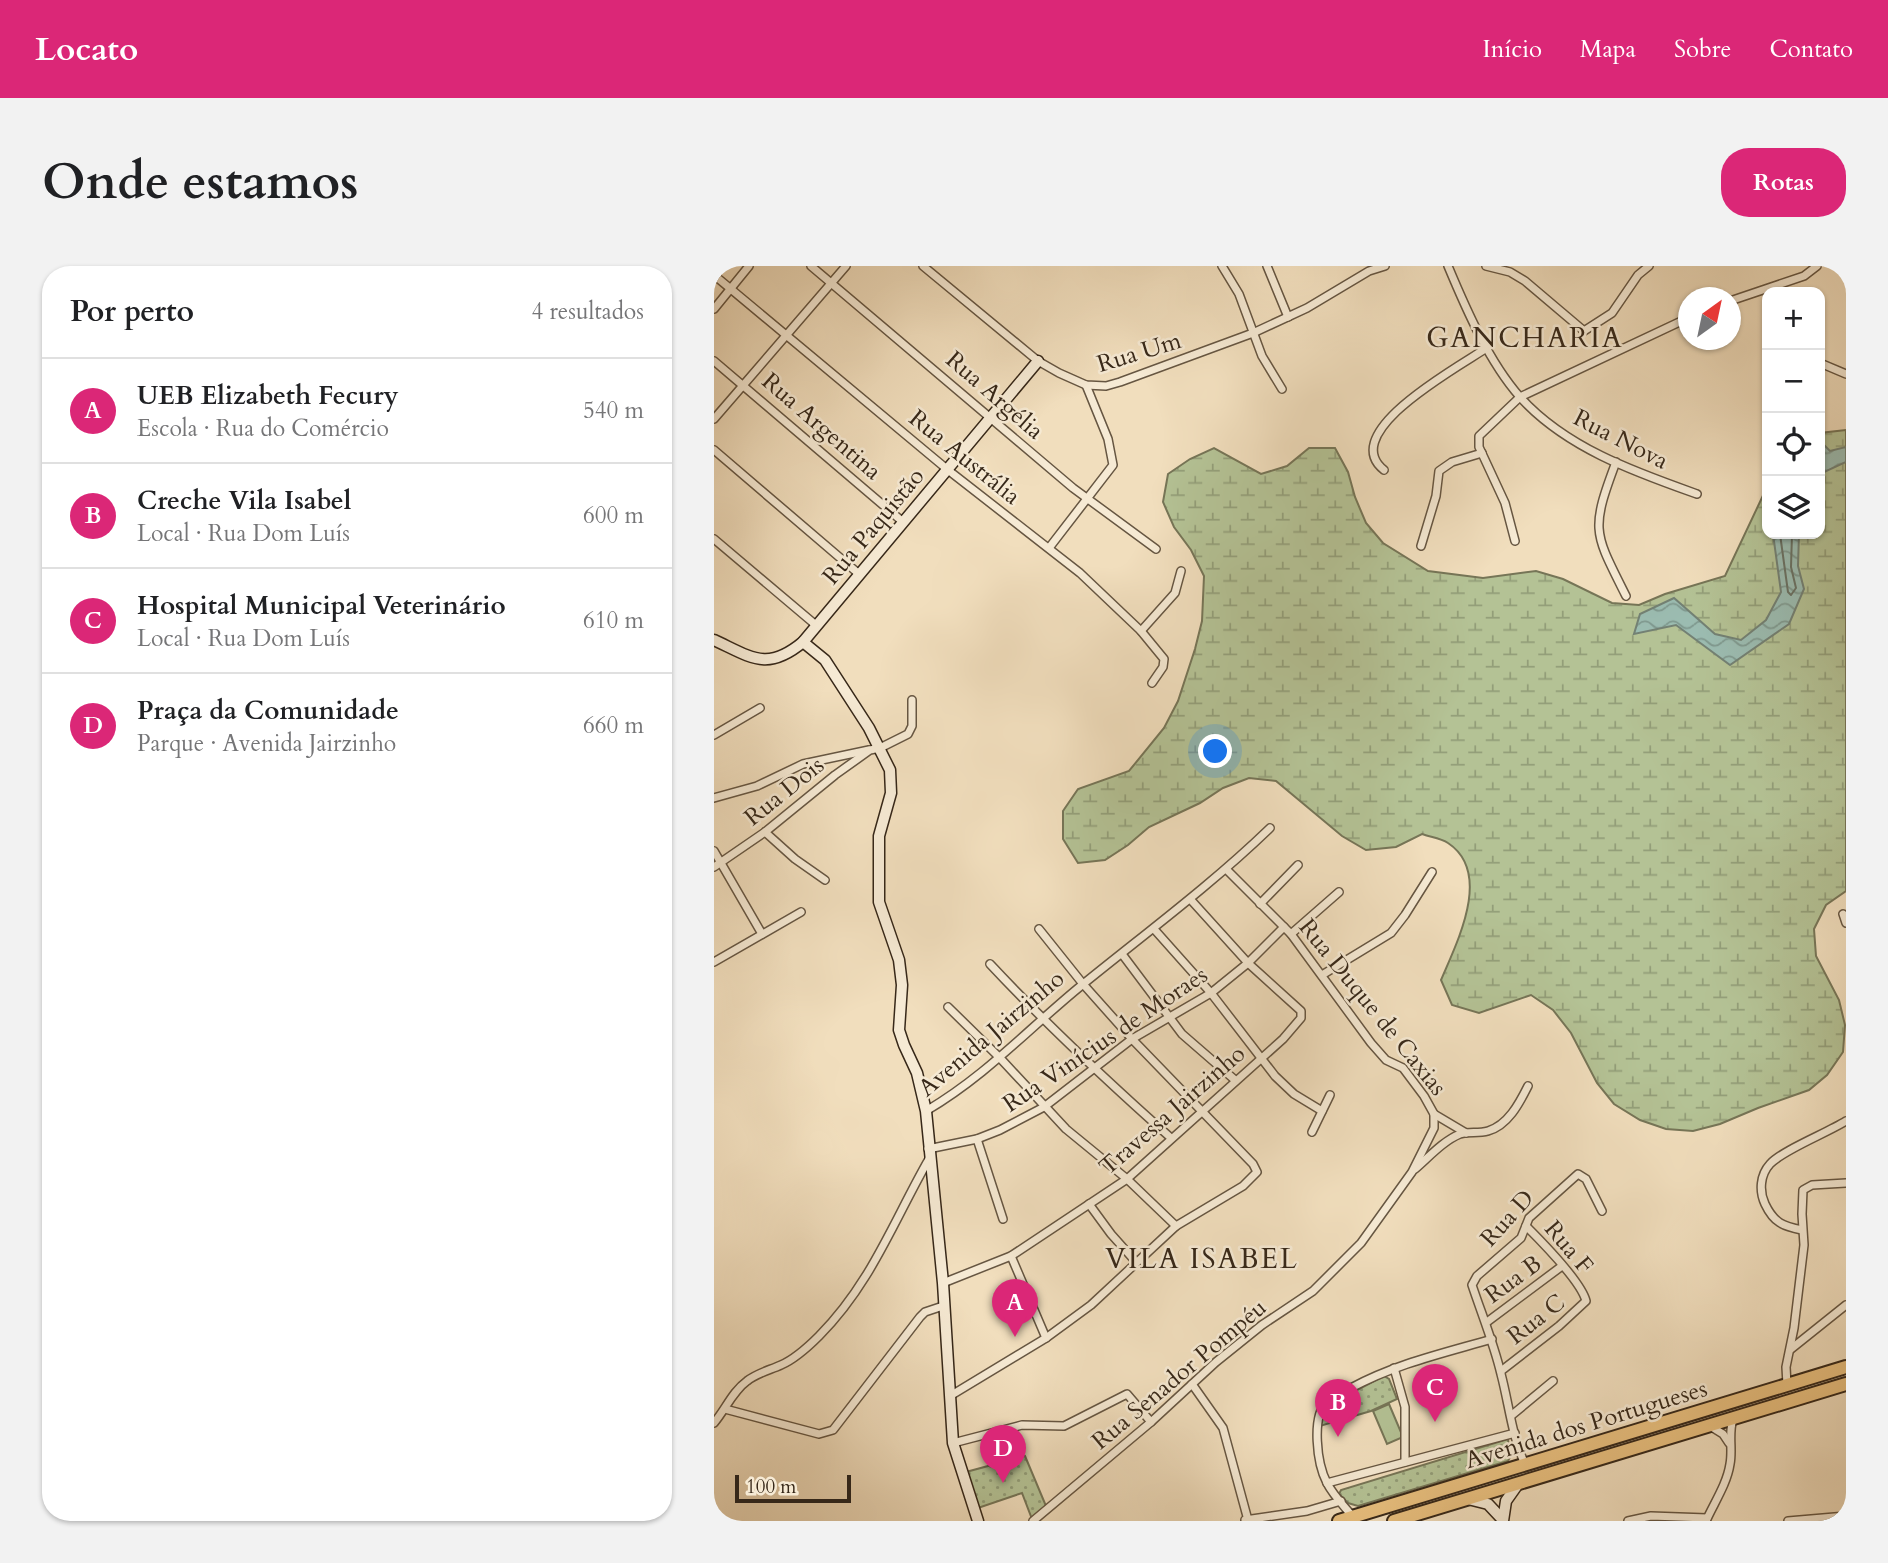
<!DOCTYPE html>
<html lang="pt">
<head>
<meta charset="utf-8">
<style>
	:root { --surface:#fff; --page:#f2f2f2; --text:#202124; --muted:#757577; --line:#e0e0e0; --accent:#db2777 }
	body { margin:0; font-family:Cardo,serif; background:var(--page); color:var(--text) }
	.controls { position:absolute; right:21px; top:21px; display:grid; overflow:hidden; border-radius:14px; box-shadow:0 2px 5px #0004 }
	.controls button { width:63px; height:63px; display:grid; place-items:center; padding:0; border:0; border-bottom:2px solid var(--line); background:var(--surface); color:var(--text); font:35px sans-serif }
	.compass { position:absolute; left:964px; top:21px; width:63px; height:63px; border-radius:50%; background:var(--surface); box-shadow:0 2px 5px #0004; rotate:33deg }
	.scale { position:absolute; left:21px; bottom:18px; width:116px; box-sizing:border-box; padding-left:7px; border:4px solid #372819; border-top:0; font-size:19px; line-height:24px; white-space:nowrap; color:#372819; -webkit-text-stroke:5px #f6ead4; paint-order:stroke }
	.you { position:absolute; left:502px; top:486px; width:24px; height:24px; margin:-18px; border:5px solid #fff; border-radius:50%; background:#1a73e8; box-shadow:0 0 0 10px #1a73e833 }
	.badge { display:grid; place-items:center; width:46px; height:46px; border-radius:50%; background:var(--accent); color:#fff; font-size:23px; font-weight:700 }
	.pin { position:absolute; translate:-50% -58px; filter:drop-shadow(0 2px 4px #0008) }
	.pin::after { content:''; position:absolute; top:37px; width:24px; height:21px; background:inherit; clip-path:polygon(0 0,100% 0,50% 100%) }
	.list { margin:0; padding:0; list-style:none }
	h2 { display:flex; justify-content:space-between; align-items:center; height:91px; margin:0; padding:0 28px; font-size:30px }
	h2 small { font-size:23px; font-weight:400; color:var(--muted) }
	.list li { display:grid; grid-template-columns:46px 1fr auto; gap:21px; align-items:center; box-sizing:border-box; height:105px; padding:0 28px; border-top:2px solid var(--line) }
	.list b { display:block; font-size:26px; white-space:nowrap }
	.list p { margin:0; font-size:23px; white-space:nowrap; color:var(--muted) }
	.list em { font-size:23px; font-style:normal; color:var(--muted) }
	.icon { flex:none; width:38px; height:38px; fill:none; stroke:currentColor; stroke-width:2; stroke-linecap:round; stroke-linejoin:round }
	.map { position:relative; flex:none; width:1132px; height:1255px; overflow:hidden; border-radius:28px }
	header { display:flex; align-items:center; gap:42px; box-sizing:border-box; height:98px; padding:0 35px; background:var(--accent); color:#fff }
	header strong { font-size:33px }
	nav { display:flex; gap:38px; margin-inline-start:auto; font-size:24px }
	.intro { display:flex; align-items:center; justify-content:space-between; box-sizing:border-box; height:168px; padding:0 42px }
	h1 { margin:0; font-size:49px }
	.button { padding:18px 32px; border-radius:28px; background:var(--accent); color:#fff; font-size:24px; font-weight:700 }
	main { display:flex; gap:42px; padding:0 42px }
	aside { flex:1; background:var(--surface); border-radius:28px; box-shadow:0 2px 5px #0004 }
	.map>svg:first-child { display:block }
</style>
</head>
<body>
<header>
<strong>Locato</strong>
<nav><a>Início</a><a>Mapa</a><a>Sobre</a><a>Contato</a></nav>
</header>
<div class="intro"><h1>Onde estamos</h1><a class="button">Rotas</a></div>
<main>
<aside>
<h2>Por perto<small>4 resultados</small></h2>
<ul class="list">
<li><span class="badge">A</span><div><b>UEB Elizabeth Fecury</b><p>Escola · Rua do Comércio</p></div><em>540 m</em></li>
<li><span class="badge">B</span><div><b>Creche Vila Isabel</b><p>Local · Rua Dom Luís</p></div><em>600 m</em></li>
<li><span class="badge">C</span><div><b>Hospital Municipal Veterinário</b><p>Local · Rua Dom Luís</p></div><em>610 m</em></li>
<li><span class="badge">D</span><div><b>Praça da Comunidade</b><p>Parque · Avenida Jairzinho</p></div><em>660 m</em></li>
</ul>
</aside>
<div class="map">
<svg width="1132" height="1255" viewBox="0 0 1132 1255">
	<defs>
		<pattern id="wetland-marsh" width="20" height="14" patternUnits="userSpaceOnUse" patternTransform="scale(1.75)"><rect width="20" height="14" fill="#b4c295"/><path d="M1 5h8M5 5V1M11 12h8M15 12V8" fill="none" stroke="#939e79"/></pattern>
		<pattern id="park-dots" width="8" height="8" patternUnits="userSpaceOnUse" patternTransform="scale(1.75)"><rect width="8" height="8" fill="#b4c295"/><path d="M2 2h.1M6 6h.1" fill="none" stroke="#939e79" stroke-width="1.8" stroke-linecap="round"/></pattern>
		<pattern id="water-waves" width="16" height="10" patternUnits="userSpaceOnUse" patternTransform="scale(1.75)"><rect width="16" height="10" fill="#9bbcb1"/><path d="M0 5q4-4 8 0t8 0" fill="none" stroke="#7f998f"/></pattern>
	</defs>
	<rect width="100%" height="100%" fill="#f1debd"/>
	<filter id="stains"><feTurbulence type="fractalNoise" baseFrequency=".00286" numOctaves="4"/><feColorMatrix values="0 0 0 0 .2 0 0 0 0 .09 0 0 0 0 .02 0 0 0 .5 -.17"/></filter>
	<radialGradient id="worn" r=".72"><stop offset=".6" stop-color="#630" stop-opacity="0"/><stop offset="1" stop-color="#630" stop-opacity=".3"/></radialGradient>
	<path fill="#b4c295" stroke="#767557" stroke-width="2" d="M 675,1138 L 689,1171 L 673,1178 L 659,1145 Z"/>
	<path fill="url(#wetland-marsh)" stroke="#767557" stroke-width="2" d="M 1132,164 L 1132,625 L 1112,639 L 1100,663 L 1102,690 L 1125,734 L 1131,759 L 1129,786 L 1113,809 L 1095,824 L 1044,842 L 1006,858 L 979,865 L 952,863 L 926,854 L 900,838 L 883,817 L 857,767 L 839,744 L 817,729 L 765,747 L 738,739 L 727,714 C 743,676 779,607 734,577 C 727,572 716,571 708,568 L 682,581 L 652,584 L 628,570 L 562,515 L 535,512 L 509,522 L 486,537 L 435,561 L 414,579 L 391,594 L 364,597 L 349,573 L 349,545 L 364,523 L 415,505 L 450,462 L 464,435 L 481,383 L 488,355 L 490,310 L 477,284 L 460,261 L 449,236 L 454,208 L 476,193 L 500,182 L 547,208 L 573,200 L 595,182 L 621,182 L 634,206 L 641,231 L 652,257 L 669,277 L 714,305 L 769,312 L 822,305 L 849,313 L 898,337 L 925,339 L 951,328 L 1011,310 L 1053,221 L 1053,268 L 1106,268 L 1106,167 Z"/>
	<g fill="url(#park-dots)" stroke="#767557" stroke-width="2">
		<path d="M 670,1110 L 675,1113 L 683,1133 L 657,1145 L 606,1160 L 607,1149 L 614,1139 Z"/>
		<path d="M 794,1173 L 796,1191 L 794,1195 L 644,1240 L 634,1237 L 625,1228 L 627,1224 Z"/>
		<path d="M 311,1190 L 332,1240 L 318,1253 L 308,1227 L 264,1242 L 252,1206 Z"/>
	</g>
	<g fill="url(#water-waves)" stroke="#738174" stroke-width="2">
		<path d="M 1106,175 L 1116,185 L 1132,181 L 1132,196 L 1106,208 Z"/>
		<path d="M 1059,268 L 1085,268 L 1084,300 L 1090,323 L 1075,358 L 1016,399 L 962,359 L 920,368 L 926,348 L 960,332 L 1001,368 L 1027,374 L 1052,354 L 1067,326 Z"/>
	</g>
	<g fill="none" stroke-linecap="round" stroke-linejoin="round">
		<path stroke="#697265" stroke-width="2" d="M 1066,268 L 1074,326 L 1077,329 L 1082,322 L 1077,301 L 1078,268"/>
		<g stroke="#665642" stroke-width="10">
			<g id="street">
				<path d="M 97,0 L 359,222 L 442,283"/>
				<path d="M 209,0 L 324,95 L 345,107 L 372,119 L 392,120 L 406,116 L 539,67 L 593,42 L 655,5 L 671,0"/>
				<path d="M 508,0 L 525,28 L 548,90 L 568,123"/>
				<path d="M 553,0 L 574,51"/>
				<path d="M 734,0 C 752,43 775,96 806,131 C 852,182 921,206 983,228"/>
				<path d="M 772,0 L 796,6 L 811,15 L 870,65 L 898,47 L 924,9 L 935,0"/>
				<path d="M 0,9 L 234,204 L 366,307 L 427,365 L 450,393 L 449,401 L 438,417"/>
				<path d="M 1016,35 L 1090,10 L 1103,0"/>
				<path d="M 0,43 L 35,0"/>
				<path d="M 0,95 L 189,256"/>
				<path d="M 1106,97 L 1132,108"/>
				<path d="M 0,153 L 132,0"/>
				<path d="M 0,184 L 145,308"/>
				<path d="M 902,196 C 876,265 880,266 912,330"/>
				<path d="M 670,204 C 622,166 748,99 774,81"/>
				<path d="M 0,273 L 103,360"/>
				<path d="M 801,275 L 791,237 L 765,181 L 765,170 L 806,131 L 974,52"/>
				<path d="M 707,280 L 722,230 L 725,205 L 738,196 L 768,187"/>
				<path d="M 335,282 L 399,199 L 394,173 L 372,119"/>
				<path d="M 427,365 L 461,327 L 467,305"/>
				<path d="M 0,469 L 46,442"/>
				<path d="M 0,532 L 43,520 L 89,498 L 155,484"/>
				<path d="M 51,566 L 81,593 L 111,614"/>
				<path d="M 0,585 L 48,668"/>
				<path d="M 0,601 L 51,566 L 121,509 L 156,484 L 166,482 L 194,468 L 198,460 L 198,434"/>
				<path d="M 513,604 L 577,668 L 657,777 L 672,794 L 689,802 L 710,830 L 720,848 L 752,867"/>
				<path d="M 546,638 L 584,599"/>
				<path d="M 1129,648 L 1132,657"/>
				<path d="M 440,663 L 497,727 L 561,810 L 580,828 L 608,845"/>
				<path d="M 577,668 L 625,626"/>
				<path d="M 408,688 L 468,768 L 521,814"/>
				<path d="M 0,696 L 87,646"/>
				<path d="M 276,698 C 334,760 394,816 457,872"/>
				<path d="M 608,709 L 677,667 L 691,649 L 718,606"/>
				<path d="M 234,741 L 286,792 L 352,863 L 413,913 L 462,960"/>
				<path d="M 212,845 C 273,809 314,763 368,719 C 432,667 497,619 556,562"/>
				<path d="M 598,866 L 616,829"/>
				<path d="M 263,873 L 289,953"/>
				<path d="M 214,883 L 263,873 L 286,864 L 330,841 L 418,773 L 497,727 L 534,697 L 570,661"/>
				<path d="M 701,903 C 715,891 729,875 746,868 C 755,865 764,868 774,865 C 794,859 805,838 814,820"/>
				<path d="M 375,938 L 397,968 L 422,996"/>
				<path d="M 1088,964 C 1069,960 1060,957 1051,938 C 1045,925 1046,909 1056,898 C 1069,884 1113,867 1132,855"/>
				<path d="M 297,990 L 332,1072"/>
				<path d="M 229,1017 L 297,990 L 413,913 L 569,773 L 587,752 L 587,745 L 534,697 L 477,634"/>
				<path d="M 773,1056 L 848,1000"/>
				<path d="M 1077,1083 L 1132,1039"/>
				<path d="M 680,1102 L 691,1141 L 691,1196"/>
				<path d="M 787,1105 L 845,1060 L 872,1035 C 867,1015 828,976 812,960"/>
				<path d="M 478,1118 L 509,1162 L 534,1254"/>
				<path d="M 1073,1119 L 1072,1101 L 1080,1062 L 1090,979 L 1088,948 L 1089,924 L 1098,919 L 1132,917"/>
				<path d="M 236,1130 L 332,1072 L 377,1039 L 462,960 L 529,920 L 543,906 L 539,898 L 418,773 L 369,718 L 325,663"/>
				<path d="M 11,1143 L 105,1168 L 119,1164 L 206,1051 L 211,1046 L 229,1040"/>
				<path d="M 798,1149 L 839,1115"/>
				<path d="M 0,1157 C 11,1144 19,1125 33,1115 C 43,1107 56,1104 67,1099 C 81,1093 94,1081 105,1070 C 157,1018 180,954 215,893"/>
				<path d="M 996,1160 L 1009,1168 L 1015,1177"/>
				<path d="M 239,1177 L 308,1159 L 350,1160 L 413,1128 L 437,1156"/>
				<path d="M 811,1198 C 798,1171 795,1138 787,1108 C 780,1078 768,1049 758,1019 L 763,1010 L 807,972 L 815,952 L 864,908 L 872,913 L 888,945"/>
				<path d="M 613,1217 L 801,1167"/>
				<path d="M 639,1251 C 630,1240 619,1229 613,1217 C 603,1198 597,1151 613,1135 C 619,1129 629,1126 637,1122 C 681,1098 730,1087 778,1073"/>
				<path d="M 531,1254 L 593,1245 L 627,1235"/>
				<path d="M 319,1255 L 437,1156 L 502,1096 L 548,1059 L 599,1025 L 647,977 L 698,906 L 720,862 L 720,848"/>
				<path d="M 914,1255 L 937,1250 L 993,1252"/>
				<path d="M 992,1255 C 1000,1237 1013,1218 1016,1198 C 1019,1183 1014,1168 1019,1153"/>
				<path d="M 1074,1255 L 1132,1250"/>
			</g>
		</g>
		<g stroke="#372819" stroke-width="13">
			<g id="secondary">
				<path d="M 0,374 C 37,391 53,406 89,376 L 324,95"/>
				<path d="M 89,376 L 111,394 L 155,462 L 176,504 L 177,527 L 165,570 L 165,636 L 185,694 L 188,719 L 185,764 L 190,779 L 203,807 L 212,845 L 229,1017 L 239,1177 L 264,1255"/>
				<path d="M 754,1233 L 774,1238 L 788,1253"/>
				<path d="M 789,1255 L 792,1235 L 804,1218"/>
			</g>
		</g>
		<g stroke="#372819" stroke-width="16">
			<g id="highway">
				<path d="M 625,1255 L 1132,1101"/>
				<path d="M 680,1255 L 1132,1118"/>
			</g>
		</g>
		<use href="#street" stroke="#f6ead4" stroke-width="7"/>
		<use href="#secondary" stroke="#f6ead4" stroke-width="10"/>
		<use href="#highway" stroke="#e8bf7e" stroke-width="12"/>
	</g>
	<g text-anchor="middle" stroke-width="5" stroke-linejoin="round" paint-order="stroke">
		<g font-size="24" fill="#372819" stroke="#f6ead4">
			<text transform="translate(425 86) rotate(-17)" y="8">Rua Um</text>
			<text transform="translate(281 129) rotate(41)" y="8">Rua Argélia</text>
			<text transform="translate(108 160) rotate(41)" y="8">Rua Argentina</text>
			<text transform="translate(907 173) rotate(27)" y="8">Rua Nova</text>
			<text transform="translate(251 191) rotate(39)" y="8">Rua Austrália</text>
			<text transform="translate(159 260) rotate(-50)" y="8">Rua Paquistão</text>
			<text transform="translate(70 525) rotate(-39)" y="8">Rua Dois</text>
			<text transform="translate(659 741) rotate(51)" y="8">Rua Duque de Caxias</text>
			<text transform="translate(277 767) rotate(-40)" y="8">Avenida Jairzinho</text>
			<text transform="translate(391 773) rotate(-34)" y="8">Rua Vinícius de Moraes</text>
			<text transform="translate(458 844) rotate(-41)" y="8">Travessa Jairzinho</text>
			<text transform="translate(793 952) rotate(-48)" y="8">Rua D</text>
			<text transform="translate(855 981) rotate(50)" y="8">Rua F</text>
			<text transform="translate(799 1013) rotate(-36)" y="8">Rua B</text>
			<text transform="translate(822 1053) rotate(-38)" y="8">Rua C</text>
			<text transform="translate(465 1108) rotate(-40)" y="8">Rua Senador Pompéu</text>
			<text transform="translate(872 1158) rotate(-17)" y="8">Avenida dos Portugueses</text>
		</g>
		<g font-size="28" letter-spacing="2" fill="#372819" stroke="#f6ead4">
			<text x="811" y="81">GANCHARIA</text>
			<text x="488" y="1002">VILA ISABEL</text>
		</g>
	</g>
	<rect width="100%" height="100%" filter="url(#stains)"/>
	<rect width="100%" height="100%" fill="url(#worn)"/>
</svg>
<div class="controls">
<button>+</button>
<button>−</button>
<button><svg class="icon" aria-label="locate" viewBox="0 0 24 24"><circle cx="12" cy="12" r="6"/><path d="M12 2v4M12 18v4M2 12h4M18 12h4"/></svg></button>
<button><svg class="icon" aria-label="layers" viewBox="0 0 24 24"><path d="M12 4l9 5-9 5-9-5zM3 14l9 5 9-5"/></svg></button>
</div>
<svg class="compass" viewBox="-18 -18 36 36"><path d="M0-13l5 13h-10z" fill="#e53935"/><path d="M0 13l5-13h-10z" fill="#757577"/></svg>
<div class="scale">100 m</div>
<div class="you"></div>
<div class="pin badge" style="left:301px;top:1071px">A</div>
<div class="pin badge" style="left:624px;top:1171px">B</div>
<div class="pin badge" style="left:721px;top:1156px">C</div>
<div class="pin badge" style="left:289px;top:1217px">D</div>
</div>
</main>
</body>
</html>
